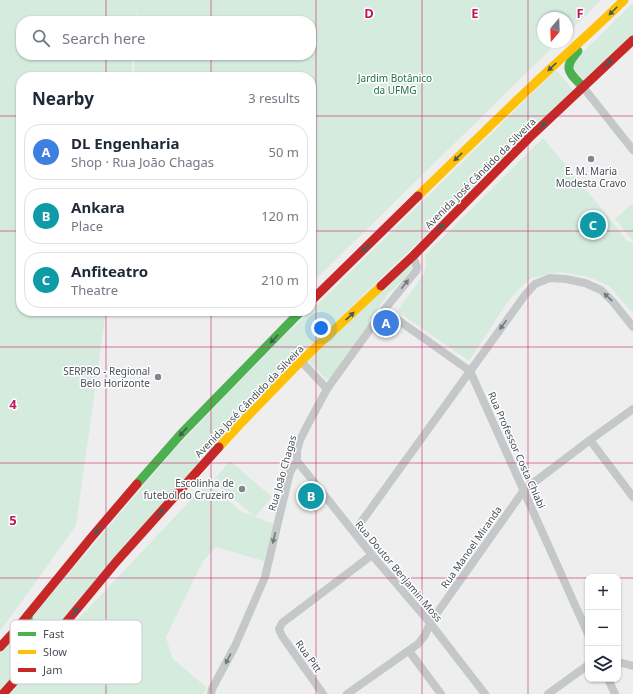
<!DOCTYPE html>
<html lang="en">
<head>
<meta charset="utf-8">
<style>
	:root { --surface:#fff; --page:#f2f2f3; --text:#1f2937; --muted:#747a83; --line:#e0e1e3; --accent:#81878c }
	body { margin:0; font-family:"Noto Sans",sans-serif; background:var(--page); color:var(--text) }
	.controls { position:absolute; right:12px; bottom:12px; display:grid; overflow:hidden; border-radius:8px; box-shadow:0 1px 3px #0004 }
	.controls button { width:36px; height:36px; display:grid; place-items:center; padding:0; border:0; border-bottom:1px solid var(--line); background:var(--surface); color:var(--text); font:20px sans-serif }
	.compass { position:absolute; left:537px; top:12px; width:36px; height:36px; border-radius:50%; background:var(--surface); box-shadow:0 1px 3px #0004; rotate:199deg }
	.you { position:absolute; left:321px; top:328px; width:14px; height:14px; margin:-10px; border:3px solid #fff; border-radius:50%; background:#1a73e8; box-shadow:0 0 0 6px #1a73e833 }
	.badge { display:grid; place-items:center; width:26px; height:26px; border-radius:50%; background:var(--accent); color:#fff; font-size:13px; font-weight:700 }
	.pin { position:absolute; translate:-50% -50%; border:2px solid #fff; box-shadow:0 1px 4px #0006 }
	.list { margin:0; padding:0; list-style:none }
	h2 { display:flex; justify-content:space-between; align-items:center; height:52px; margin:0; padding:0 16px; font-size:17px }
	h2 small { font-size:13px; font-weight:400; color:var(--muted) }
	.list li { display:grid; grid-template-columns:26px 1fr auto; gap:12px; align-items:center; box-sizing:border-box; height:56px; margin:0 8px 8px; padding:0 8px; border:1px solid var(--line); border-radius:16px }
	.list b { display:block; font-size:15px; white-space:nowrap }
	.list p { margin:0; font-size:13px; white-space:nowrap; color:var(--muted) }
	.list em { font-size:13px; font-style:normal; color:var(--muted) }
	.icon { flex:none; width:22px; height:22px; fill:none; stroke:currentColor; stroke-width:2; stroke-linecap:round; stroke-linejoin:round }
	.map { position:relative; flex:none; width:633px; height:694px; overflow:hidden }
	.search { position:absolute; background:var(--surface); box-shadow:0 1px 3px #0004; left:16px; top:16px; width:300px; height:44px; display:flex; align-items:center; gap:10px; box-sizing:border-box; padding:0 14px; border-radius:16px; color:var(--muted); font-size:15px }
	.panel { position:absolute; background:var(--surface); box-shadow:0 1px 3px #0004; left:16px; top:72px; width:300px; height:244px; border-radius:16px }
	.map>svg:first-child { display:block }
</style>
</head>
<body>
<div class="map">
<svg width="633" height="694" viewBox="0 0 633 694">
	<rect width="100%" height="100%" fill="#eee"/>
	<g fill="#d5ebde">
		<path d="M 0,0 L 601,0 L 567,34 L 567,18 L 543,18 L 543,42 L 558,42 L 314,281 L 311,280 L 311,77 L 134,77 L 135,55 L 311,55 L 311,21 L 137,21 L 137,9 L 136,21 L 21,21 L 21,55 L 133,55 L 131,77 L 21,77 L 21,311 L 106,311 L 76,525 L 48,565 L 0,631 Z"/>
		<path d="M 633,3 L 633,35 L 589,78 L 583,79 C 577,73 571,69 574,61 Z"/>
		<path d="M 556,70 L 574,91 L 300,356 L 51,635 L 32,626 L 31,618 L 173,451 L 230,391 L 279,341 L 311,311 Z"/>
		<path d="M 543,138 L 602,209 L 628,242 L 633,242 L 633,313 L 609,286 L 589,277 L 560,272 L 531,278 L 520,288 L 509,300 L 469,361 L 397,311 L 424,274 L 426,264 L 425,255 Z"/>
		<path d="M 633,203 L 633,239 L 632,240 L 615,219 Z"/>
		<path d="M 410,264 L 412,265 L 412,268 L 403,280 L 389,293 L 378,308 L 375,317 L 330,379 L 326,379 L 308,361 Z"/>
		<path d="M 230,461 L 272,497 L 255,517 L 274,524 L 264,561 L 216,547 L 203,561 L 166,637 L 172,658 L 207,688 L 203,694 L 10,694 L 62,636 L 207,483 L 242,512 L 254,516 L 213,481 Z"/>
		<path d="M 16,634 C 24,634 33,639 35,646 C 36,648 36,651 36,653 L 0,692 L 0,653 Z"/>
	</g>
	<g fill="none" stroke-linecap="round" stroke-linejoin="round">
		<g stroke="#c5c8c9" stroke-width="8">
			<path d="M 583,87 L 633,150"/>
			<path d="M 384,310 L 470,371 L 588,634"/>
			<path d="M 301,361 L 327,389"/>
			<path d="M 590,440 L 633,497"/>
			<path d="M 297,461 L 372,555 L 430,623 L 485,694"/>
			<path d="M 354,532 L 525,295 L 535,284 L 550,278 L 566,279 L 585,283 L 601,290 L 613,302 L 633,327"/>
			<path d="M 409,651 L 441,694"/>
			<path d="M 618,662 L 633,666"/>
			<path d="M 608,679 L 615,694"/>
			<path d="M 211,694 L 212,689 L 235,646 L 265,577 L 290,472 L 297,461 L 297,451 L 300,440 L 307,426 L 327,389 L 384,310 L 416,271 L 417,267 L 413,256"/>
			<path d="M 323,694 L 282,636 L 279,629 L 282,623 L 372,555"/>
			<path d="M 347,694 L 418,644 L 425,635 L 430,623 L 524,490 L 590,440 L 633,409"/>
			<path d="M 548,694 L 588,665"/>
		</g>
		<g stroke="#4caf50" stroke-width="9">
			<path d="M 578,51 C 562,69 569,72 583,87"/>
			<path d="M 137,484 L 181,434 L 301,311"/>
			<path d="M 28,615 C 27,632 38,636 53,638"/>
		</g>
		<g stroke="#ffc107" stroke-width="9">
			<path d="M 418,196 C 462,153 506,110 550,69 C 575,46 600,24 624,0"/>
			<path d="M 219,447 L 243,421 L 301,361 L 381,286"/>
		</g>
		<g stroke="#c62828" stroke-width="9">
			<path d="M 381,286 L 413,256 L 529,138 L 633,40"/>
			<path d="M 311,301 L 418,196"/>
			<path d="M 0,647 L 14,632 L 90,539 L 137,484"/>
			<path d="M 3,694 L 53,638 L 116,562 L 219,447"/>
		</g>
	</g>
	<defs><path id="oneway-solid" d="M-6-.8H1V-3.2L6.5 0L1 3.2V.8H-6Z"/></defs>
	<g fill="#485956">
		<use href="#oneway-solid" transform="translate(613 11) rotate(135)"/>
		<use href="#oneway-solid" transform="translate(608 63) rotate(-44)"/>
		<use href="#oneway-solid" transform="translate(552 67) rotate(137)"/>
		<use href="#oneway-solid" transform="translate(542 126) rotate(-43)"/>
		<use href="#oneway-solid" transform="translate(458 157) rotate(136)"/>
		<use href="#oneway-solid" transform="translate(440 228) rotate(-45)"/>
		<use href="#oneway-solid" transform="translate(366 248) rotate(136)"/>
		<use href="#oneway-solid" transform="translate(350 316) rotate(-43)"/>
		<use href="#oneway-solid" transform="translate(274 339) rotate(134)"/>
		<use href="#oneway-solid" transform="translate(183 432) rotate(133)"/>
		<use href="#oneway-solid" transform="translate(160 513) rotate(-48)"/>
		<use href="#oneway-solid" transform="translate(98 530) rotate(131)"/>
		<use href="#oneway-solid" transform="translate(75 612) rotate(-50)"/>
	</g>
	<g fill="#73797f">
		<use href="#oneway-solid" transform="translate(405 284) rotate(-52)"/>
		<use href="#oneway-solid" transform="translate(608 297) rotate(-136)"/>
		<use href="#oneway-solid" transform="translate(503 325) rotate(126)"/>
		<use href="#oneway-solid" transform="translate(274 538) rotate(103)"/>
		<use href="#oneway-solid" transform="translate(228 659) rotate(118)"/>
	</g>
	<path fill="none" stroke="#c2185b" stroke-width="1" stroke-opacity="0.55" d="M 106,0 L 106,21M 211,0 L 211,21M 316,0 L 316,694M 422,0 L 422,694M 528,0 L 528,694M 106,55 L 106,77M 211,55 L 211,77M 0,116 L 21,116M 311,116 L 633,116M 0,231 L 21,231M 311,231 L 633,231M 106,311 L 106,694M 211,311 L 211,694M 0,347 L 633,347M 0,463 L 633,463M 0,578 L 588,578M 618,578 L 633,578"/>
	<g fill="#81878c" stroke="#fff" stroke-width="1.5">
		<circle cx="591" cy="159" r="4"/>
		<circle cx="158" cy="377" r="4"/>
		<circle cx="242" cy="489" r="4"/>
	</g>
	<g text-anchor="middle" stroke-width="3" stroke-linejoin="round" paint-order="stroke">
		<g font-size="10" fill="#226f4a" stroke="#fff">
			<text x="395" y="82">Jardim Botânico<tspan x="395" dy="12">da UFMG</tspan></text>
		</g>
		<g font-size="10" fill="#474f57" stroke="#fff" text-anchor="end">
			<text x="591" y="175" text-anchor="middle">E. M. Maria<tspan x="591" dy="12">Modesta Cravo</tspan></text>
			<text x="150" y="375">SERPRO - Regional<tspan x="150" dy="12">Belo Horizonte</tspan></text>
			<text x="234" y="487">Escolinha de<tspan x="234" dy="12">futebol do Cruzeiro</tspan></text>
		</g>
		<g font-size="10" fill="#474f57" stroke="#fff">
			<text transform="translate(480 173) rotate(-45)" y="4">Avenida José Cândido da Silveira</text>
			<text transform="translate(249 401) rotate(-46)" y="4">Avenida José Cândido da Silveira</text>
			<text transform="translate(517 450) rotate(66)" y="4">Rua Professor Costa Chiabi</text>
			<text transform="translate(282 473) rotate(-74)" y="4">Rua João Chagas</text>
			<text transform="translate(471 547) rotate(-55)" y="4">Rua Manoel Miranda</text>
			<text transform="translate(399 571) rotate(50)" y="4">Rua Doutor Benjamin Moss</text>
			<text transform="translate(309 656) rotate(54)" y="4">Rua Pitt</text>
		</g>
	</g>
	<rect x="10" y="620" width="132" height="64" rx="6" fill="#fff" stroke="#c8cacd" stroke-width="1"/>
	<rect x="18" y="632" width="18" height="4" fill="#4caf50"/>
	<rect x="18" y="650" width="18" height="4" fill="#ffc107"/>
	<rect x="18" y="668" width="18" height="4" fill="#c62828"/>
	<g font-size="11" fill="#474f57">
		<text x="43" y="638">Fast</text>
		<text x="43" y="656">Slow</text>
		<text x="43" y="674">Jam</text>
	</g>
	<g font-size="13" text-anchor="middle" font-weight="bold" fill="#c2185b" stroke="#fff" stroke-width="3" stroke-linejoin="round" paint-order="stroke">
		<text x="369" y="18">D</text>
		<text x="475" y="18">E</text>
		<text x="580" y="18">F</text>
		<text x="13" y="409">4</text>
		<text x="13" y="525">5</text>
	</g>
</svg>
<div class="controls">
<button>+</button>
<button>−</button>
<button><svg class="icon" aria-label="layers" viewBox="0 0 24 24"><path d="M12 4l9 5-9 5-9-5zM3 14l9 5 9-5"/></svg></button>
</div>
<svg class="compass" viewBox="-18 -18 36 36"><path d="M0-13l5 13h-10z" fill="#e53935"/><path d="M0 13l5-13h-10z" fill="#747a83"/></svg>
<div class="you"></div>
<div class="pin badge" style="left:386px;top:323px;background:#3f7fe0">A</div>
<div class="pin badge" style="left:311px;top:496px;background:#0f9aa8">B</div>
<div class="pin badge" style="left:593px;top:225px;background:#0f9aa8">C</div>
<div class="search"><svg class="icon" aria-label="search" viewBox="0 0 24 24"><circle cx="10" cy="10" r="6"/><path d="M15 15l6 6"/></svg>Search here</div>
<section class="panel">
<h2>Nearby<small>3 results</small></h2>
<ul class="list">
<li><span class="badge" style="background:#3f7fe0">A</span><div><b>DL Engenharia</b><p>Shop · Rua João Chagas</p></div><em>50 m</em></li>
<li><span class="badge" style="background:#0f9aa8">B</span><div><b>Ankara</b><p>Place</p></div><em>120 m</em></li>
<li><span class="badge" style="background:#0f9aa8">C</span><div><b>Anfiteatro</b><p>Theatre</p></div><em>210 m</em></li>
</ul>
</section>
</div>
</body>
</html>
